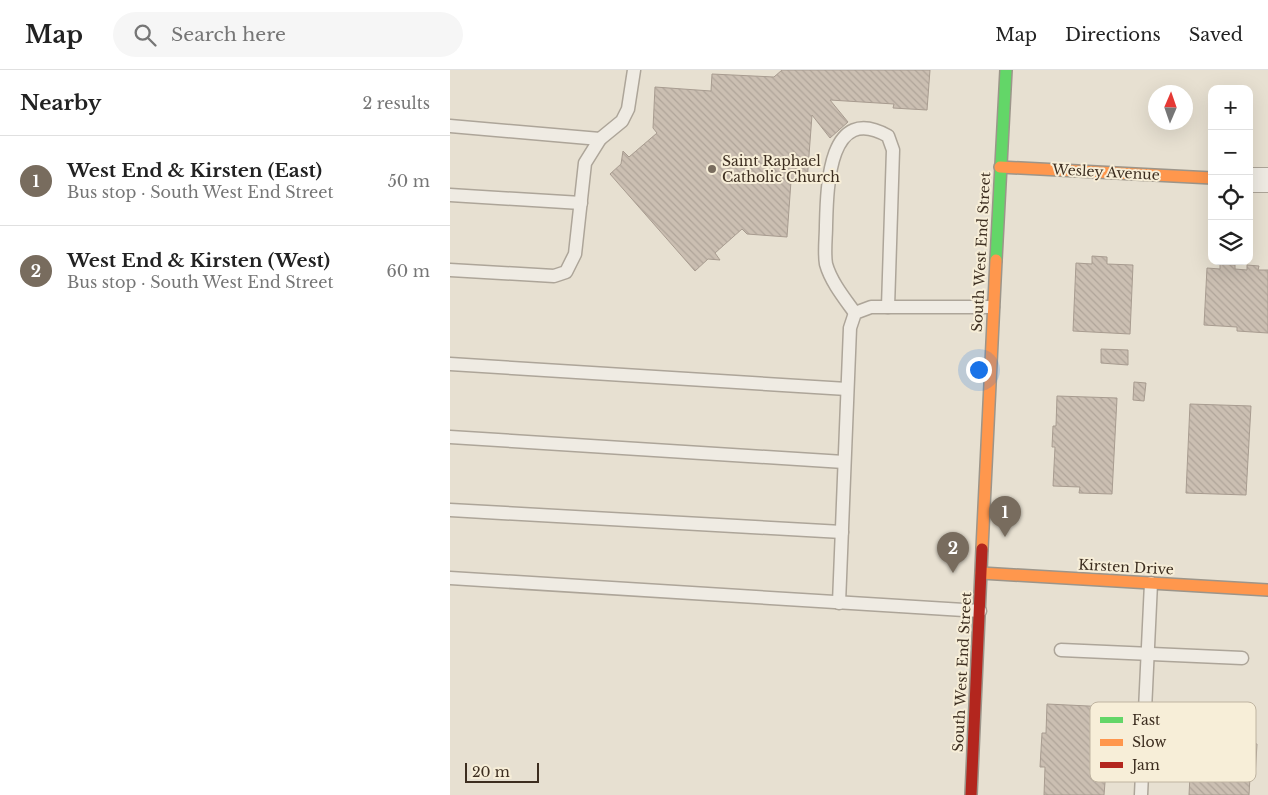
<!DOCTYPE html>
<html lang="en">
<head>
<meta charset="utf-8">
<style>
	:root { --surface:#fff; --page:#f6f6f6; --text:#222; --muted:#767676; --line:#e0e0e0; --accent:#786c5e }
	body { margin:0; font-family:"Libre Baskerville",serif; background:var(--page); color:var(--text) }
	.controls { position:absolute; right:15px; top:15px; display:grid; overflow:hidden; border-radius:10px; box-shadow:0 5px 20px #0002 }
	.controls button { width:45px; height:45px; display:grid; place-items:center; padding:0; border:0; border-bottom:1px solid var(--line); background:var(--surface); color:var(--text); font:25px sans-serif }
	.compass { position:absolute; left:698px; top:15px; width:45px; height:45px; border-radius:50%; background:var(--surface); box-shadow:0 5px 20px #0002; rotate:2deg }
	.scale { position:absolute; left:15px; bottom:12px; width:74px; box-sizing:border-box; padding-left:5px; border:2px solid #3d2e20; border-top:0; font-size:14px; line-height:18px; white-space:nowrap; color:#3d2e20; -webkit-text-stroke:4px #f7eed8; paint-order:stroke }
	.you { position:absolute; left:528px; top:299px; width:18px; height:18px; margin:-12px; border:4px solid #fff; border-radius:50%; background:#1a73e8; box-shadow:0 0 0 8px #1a73e833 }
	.badge { display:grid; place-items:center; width:32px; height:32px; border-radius:50%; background:var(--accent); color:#fff; font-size:16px; font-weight:700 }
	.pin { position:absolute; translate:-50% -41px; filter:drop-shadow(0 1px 2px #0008) }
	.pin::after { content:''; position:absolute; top:26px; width:18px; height:15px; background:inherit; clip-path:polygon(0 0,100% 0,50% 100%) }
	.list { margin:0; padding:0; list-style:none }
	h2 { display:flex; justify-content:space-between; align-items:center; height:65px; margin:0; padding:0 20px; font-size:21px }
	h2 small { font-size:16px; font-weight:400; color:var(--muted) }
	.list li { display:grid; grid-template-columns:32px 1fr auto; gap:15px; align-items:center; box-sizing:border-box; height:90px; padding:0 20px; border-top:1px solid var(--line) }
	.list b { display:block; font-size:19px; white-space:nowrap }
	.list p { margin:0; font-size:16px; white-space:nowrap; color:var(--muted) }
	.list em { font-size:16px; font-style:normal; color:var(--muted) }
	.icon { flex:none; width:28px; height:28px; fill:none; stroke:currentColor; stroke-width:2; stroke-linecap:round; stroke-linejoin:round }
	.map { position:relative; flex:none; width:818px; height:725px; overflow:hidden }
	header { display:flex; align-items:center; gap:30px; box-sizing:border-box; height:70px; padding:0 25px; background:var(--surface); border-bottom:1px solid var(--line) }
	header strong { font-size:24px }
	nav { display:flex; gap:28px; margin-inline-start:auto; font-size:18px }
	.search { width:350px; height:45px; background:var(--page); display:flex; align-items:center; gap:12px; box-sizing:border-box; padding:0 18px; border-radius:28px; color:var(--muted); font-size:19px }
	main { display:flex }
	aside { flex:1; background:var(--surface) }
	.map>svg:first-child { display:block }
</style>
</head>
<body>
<header>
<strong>Map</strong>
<div class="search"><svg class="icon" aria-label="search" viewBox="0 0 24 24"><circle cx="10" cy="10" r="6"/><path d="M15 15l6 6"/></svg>Search here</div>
<nav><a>Map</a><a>Directions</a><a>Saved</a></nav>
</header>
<main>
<aside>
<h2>Nearby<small>2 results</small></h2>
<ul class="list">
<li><span class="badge">1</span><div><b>West End &amp; Kirsten (East)</b><p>Bus stop · South West End Street</p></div><em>50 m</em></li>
<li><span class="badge">2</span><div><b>West End &amp; Kirsten (West)</b><p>Bus stop · South West End Street</p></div><em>60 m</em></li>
</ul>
</aside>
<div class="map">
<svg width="818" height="725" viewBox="0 0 818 725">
	<defs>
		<pattern id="building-back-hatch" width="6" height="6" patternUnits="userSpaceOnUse" patternTransform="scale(1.25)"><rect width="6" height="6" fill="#cbbfb2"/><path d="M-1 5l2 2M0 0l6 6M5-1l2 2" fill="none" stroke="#afa499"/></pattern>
	</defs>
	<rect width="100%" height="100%" fill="#e7e0d1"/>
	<g fill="url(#building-back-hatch)" stroke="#a89c90">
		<path d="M 332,0 L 480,0 L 477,40 L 443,38 L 444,34 L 380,30 L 398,52 L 380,68 L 362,45 L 357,112 L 341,111 L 337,167 L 297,164 L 292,159 L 265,183 L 270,190 L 258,189 L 245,201 L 160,104 L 171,94 L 173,81 L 179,87 L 207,63 L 203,58 L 205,17 L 261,21 L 262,4 L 324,7 Z"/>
		<path d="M 642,186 L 657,187 L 657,194 L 683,195 L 680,264 L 623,261 L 626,193 L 642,194 Z"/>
		<path d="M 770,194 L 785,195 L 785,199 L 797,200 L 797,195 L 809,196 L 808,200 L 818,200 L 818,263 L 787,261 L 787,257 L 754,255 L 757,198 L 770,199 Z"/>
		<path d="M 651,279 L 678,280 L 678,295 L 651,293 Z"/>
		<path d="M 684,312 L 696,313 L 694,331 L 683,330 Z"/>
		<path d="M 607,326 L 667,328 L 662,424 L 629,423 L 630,417 L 603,416 L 605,377 L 602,377 L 603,356 L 606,356 Z"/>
		<path d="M 740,334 L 801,336 L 796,425 L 736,423 Z"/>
		<path d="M 597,634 L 659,637 L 658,666 L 662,666 L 660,701 L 656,700 L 654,725 L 594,725 L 595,697 L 590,697 L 592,663 L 596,663 Z"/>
		<path d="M 743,640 L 804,643 L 802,673 L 807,674 L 805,707 L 800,707 L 799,725 L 739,725 L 740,706 L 734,706 L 736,669 L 741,670 Z"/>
	</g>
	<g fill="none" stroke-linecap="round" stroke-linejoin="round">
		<g stroke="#ada599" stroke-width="15">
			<g id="lane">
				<path d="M 0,56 L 150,69"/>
				<path d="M 0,125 L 131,133"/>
				<path d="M 0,200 L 104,206 L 116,202 L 125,184 L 135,93 L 150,69 L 172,51 L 178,39 L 184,0"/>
				<path d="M 405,243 C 395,229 381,212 376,194 C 374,183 376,167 376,156 C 377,118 378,32 438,66 L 443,80 L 438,237"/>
				<path d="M 0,294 L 397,319"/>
				<path d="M 0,367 L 394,392"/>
				<path d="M 0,440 L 392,462"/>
				<path d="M 0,508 L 530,541"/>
				<path d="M 389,533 L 400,258 L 405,243 L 421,237 L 543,237"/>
				<path d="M 611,580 L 792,588"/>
				<path d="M 691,725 L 701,513"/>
			</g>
		</g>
		<g stroke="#ada599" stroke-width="26">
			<path id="street" d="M 799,110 L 818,110"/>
		</g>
		<g stroke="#9c958a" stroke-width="14">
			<path id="fast" d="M 546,190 L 556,0"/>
		</g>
		<g stroke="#9c958a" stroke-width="14">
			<g id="slow">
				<path d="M 550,97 L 762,108"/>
				<path d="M 532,479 L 546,190"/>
				<path d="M 531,503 L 818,520"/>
			</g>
		</g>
		<g stroke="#9c958a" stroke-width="14">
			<path id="jam" d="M 521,725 L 532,479"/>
		</g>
		<use href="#lane" stroke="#efebe3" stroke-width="12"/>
		<use href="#street" stroke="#efebe3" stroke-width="24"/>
		<use href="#fast" stroke="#63d668" stroke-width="11"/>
		<use href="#slow" stroke="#ff974d" stroke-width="11"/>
		<use href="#jam" stroke="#b3261e" stroke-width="11"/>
	</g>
	<circle fill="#786c5e" stroke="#f7eed8" stroke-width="2" cx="262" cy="99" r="5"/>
	<g text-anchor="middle" stroke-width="4" stroke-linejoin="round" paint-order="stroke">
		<g font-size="14" fill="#3d2e20" stroke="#f7eed8" text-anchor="start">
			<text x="272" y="96">Saint Raphael<tspan x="272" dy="16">Catholic Church</tspan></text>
		</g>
		<g font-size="14" fill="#3d2e20" stroke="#f7eed8">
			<text transform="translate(656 102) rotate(3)" y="5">Wesley Avenue</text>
			<text transform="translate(531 182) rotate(-87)" y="5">South West End Street</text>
			<text transform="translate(676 497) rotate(3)" y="5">Kirsten Drive</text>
			<text transform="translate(512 602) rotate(-87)" y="5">South West End Street</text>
		</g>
	</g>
	<rect x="640" y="632" width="166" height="80" rx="8" fill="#f7eed8" stroke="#bfb4a1" stroke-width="1"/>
	<rect x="650" y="647" width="23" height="6" fill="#63d668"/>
	<rect x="650" y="669" width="23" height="7" fill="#ff974d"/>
	<rect x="650" y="692" width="23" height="6" fill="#b3261e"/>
	<g font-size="14" fill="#3d2e20">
		<text x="682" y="655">Fast</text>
		<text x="682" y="677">Slow</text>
		<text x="682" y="700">Jam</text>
	</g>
</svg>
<div class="controls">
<button>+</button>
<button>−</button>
<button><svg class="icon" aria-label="locate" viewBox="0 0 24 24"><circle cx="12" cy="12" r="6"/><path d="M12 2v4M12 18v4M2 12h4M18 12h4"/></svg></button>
<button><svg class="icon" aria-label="layers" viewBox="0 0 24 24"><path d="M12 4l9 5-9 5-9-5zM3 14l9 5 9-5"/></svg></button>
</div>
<svg class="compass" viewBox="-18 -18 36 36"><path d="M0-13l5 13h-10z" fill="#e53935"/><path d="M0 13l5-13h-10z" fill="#767676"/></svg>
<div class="scale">20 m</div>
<div class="you"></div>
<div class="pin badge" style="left:555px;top:467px">1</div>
<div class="pin badge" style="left:503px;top:503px">2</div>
</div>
</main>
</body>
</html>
